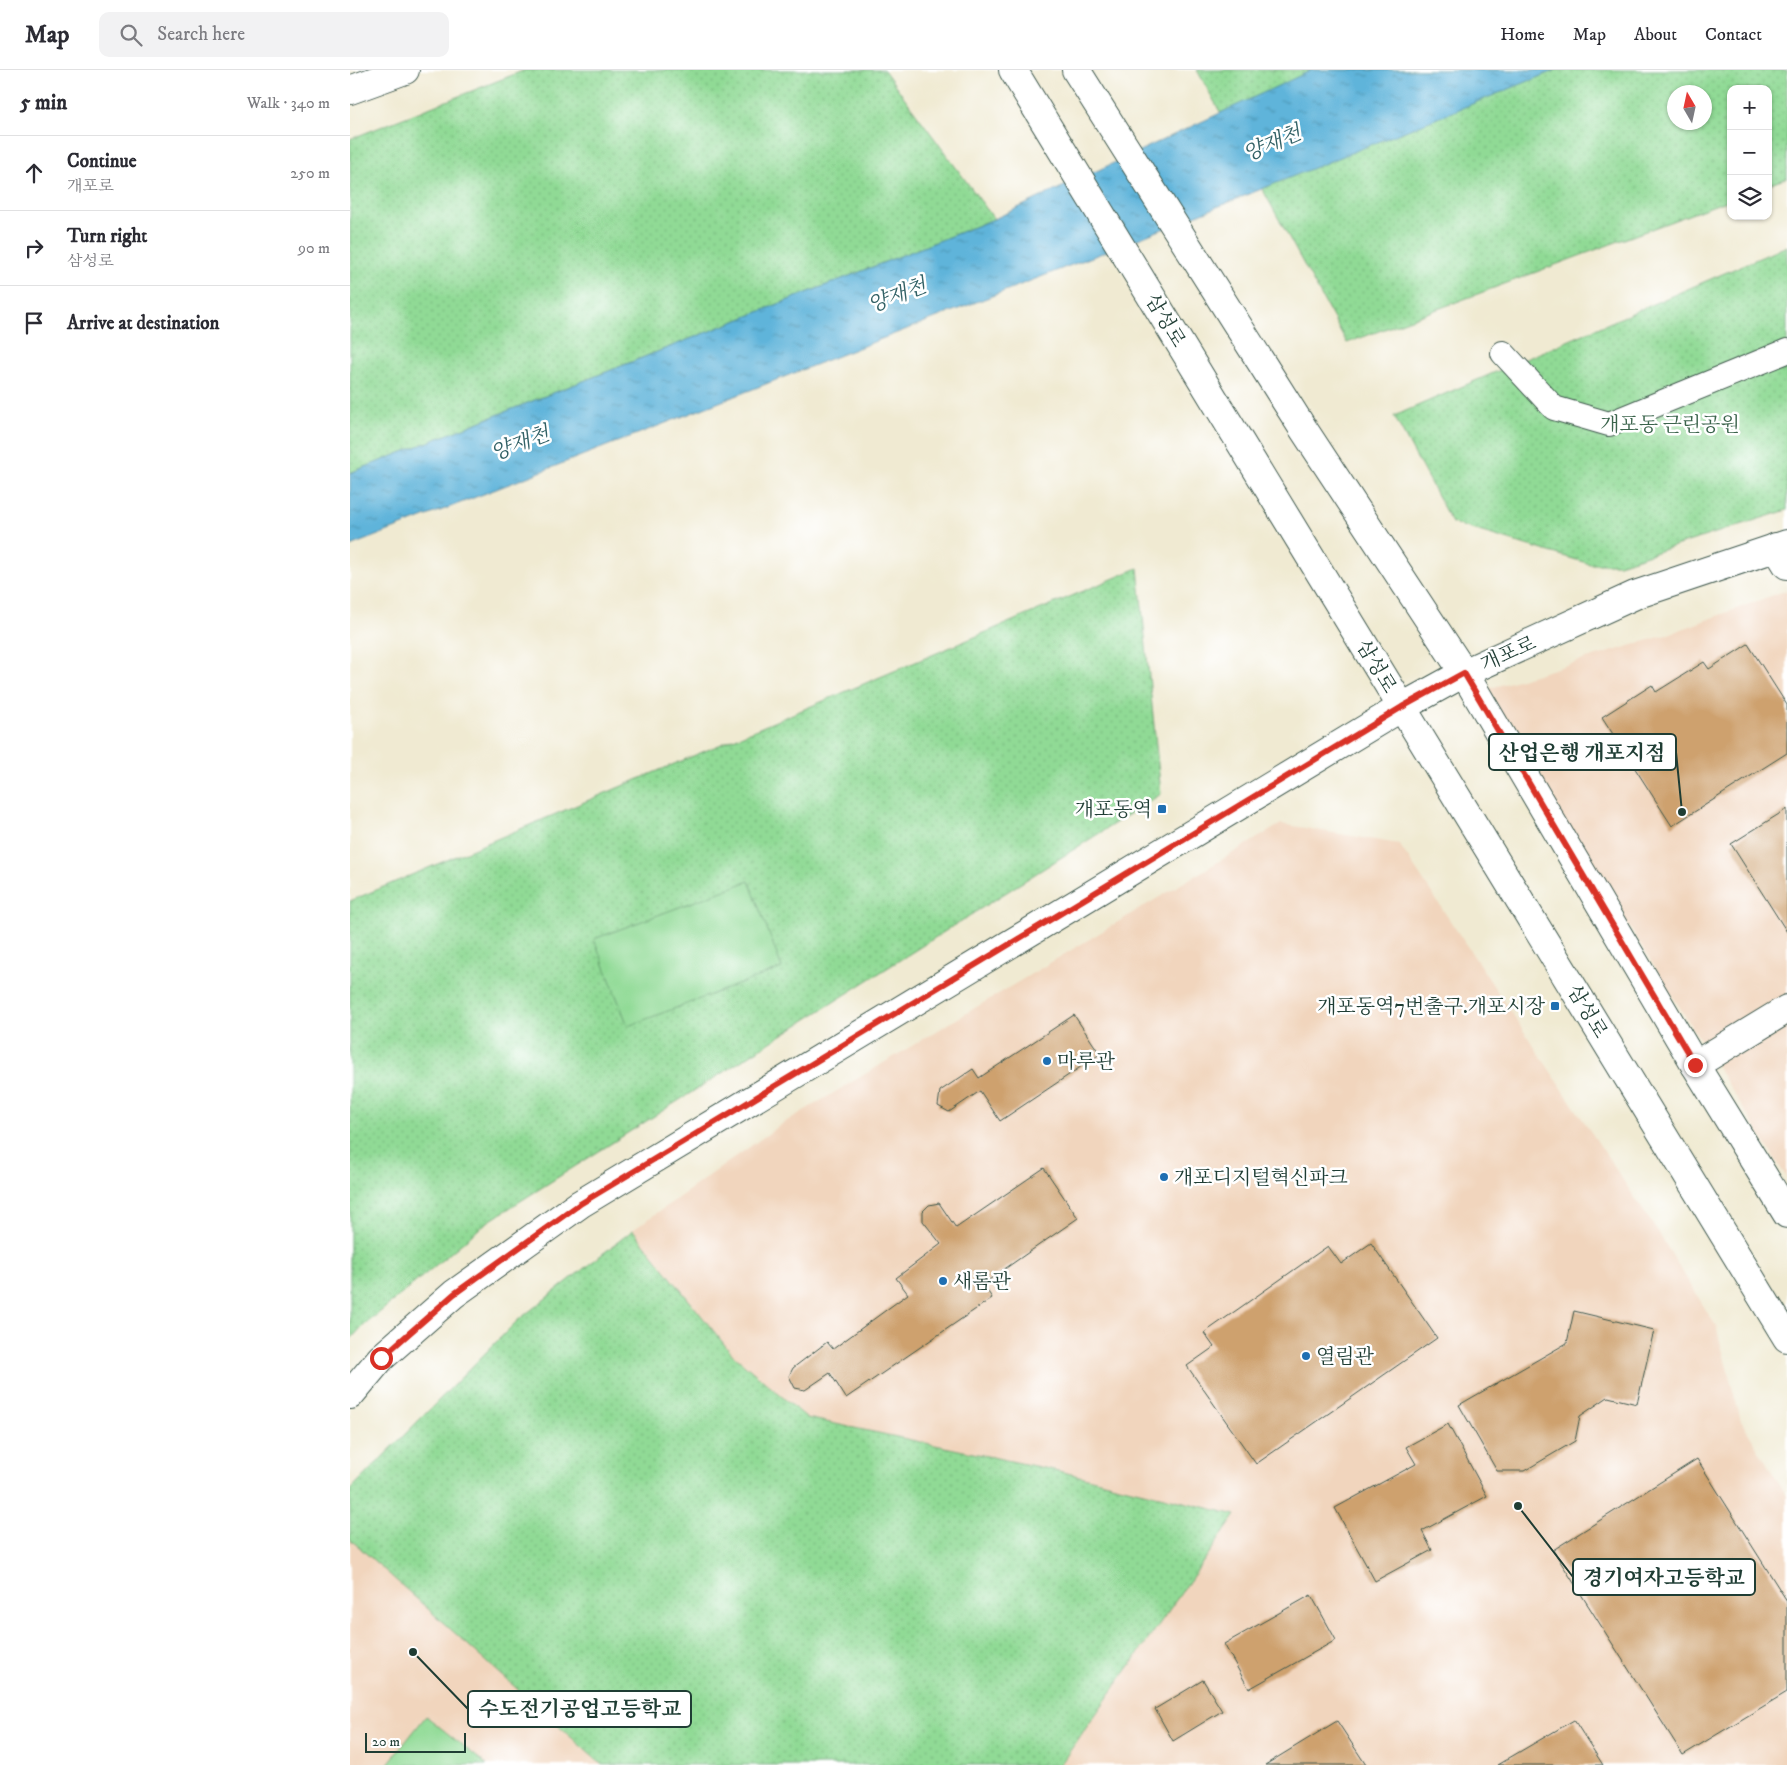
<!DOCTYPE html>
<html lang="en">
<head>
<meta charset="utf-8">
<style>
	:root { --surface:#fff; --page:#f2f2f3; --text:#2b2b33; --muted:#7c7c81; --line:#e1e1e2 }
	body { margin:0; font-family:"IM FELL DW Pica","Noto Serif KR",serif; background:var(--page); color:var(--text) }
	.controls { position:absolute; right:15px; top:15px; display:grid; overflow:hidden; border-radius:10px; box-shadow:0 1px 4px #0004 }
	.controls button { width:45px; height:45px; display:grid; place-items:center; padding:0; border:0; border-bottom:1px solid var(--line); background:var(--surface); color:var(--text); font:25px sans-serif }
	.compass { position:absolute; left:1317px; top:15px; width:45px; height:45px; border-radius:50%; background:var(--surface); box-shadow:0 1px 4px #0004; rotate:351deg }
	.scale { position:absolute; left:15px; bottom:12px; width:101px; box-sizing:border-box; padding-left:5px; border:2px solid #1f3d34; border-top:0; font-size:14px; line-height:18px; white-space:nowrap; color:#1f3d34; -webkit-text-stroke:4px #fff; paint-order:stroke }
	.stop { position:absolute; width:15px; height:15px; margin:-11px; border:4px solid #d93025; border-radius:50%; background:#fff }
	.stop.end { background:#d93025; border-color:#fff; box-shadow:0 1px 5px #0008 }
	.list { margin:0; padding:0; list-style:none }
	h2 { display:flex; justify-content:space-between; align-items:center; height:65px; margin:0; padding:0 20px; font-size:21px }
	h2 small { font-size:16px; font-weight:400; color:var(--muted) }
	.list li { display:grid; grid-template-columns:32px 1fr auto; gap:15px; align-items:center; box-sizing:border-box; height:75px; padding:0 20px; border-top:1px solid var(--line) }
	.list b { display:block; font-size:19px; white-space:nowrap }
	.list p { margin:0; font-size:16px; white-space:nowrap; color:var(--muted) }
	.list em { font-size:16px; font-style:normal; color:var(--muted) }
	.icon { flex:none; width:28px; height:28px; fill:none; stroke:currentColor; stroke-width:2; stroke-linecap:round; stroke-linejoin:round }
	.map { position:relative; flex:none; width:1437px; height:1695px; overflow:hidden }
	header { display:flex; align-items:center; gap:30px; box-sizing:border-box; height:70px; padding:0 25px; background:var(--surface); border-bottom:1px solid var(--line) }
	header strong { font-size:24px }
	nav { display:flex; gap:28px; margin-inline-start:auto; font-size:18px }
	.search { width:350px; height:45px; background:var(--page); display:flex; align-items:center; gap:12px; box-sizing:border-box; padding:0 18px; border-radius:10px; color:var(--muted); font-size:19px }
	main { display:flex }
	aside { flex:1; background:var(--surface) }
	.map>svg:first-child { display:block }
</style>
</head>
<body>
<header>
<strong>Map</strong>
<div class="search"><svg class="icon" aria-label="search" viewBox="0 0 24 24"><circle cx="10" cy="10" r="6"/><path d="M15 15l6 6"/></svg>Search here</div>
<nav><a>Home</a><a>Map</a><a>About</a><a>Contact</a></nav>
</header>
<main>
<aside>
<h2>5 min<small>Walk · 340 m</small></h2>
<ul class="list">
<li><svg class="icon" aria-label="ahead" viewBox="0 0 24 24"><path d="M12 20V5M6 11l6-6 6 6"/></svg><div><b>Continue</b><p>개포로</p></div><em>250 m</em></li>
<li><svg class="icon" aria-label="right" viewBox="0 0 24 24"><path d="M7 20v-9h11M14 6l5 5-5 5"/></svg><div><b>Turn right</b><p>삼성로</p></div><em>90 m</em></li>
<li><svg class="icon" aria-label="arrive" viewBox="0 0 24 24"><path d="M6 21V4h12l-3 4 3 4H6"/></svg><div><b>Arrive at destination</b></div></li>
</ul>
</aside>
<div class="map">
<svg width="1437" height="1695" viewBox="0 0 1437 1695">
	<defs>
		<pattern id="park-dots" width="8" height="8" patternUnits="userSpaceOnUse" patternTransform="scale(1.25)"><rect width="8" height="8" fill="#90da95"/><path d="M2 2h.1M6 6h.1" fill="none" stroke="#7cbc81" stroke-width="1.8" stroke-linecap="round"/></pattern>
		<pattern id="water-ripples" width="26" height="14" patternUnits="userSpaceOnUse" patternTransform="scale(1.25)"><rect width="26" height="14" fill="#5eb4da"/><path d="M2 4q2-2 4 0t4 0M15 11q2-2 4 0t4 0" fill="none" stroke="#4d94b2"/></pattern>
	</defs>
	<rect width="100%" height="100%" fill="#fff"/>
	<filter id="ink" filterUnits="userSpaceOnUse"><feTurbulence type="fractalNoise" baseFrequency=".02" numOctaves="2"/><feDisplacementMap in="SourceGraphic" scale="10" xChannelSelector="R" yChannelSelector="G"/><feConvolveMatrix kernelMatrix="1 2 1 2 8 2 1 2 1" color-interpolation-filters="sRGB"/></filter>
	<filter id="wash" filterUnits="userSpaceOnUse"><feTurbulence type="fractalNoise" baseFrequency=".0096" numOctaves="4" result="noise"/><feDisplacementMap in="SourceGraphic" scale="20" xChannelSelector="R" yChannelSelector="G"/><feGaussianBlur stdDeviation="1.12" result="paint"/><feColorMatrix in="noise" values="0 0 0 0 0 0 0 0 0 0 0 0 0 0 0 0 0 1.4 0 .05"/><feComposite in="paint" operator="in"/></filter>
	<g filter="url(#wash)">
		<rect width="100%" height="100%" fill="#f0ead2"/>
		<g fill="#f1d5bd">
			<path d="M 1437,520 L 1437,1108 L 1131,621 L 1316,565 Z"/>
			<path d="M 931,754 L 1049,774 L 1311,1167 L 1366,1256 L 1391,1351 L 1437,1426 L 1437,1695 L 710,1695 L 885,1445 L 713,1402 L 457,1348 L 382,1284 L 283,1160 L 432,1054 Z"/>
			<path d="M 0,1469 L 252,1695 L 0,1695 Z"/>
		</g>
		<g fill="url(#park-dots)" stroke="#588c64" fill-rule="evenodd">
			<path d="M 175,0 L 534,0 L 644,149 L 0,403 L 0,69 Z"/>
			<path d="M 847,0 L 1437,0 L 1437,108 L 1418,115 L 1418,19 L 1381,19 L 1381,129 L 997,273 ZM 1324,22 L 1354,22 L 1354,52 L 1324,52 Z"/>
			<path d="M 1437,176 L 1437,440 L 1269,494 L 1240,494 L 1102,453 L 1044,346 Z"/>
			<path d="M 788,498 L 811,724 L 136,1153 L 11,1258 L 0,1270 L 0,831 Z"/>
			<path d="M 283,1160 L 382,1284 L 457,1348 L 713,1402 L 886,1445 L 710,1695 L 252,1695 L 0,1469 L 0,1420 L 167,1251 Z"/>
		</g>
		<g fill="#90da95" stroke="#588c64">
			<path d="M 399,811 L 432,898 L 278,956 L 244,869 Z"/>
			<path d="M 76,1646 L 137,1695 L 37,1695 Z"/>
		</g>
		<path fill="url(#water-ripples)" stroke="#3e7887" d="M 962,0 L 1206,0 L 783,171 L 0,476 L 0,403 L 644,149 Z"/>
		<g id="blocks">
			<g fill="#cea16e">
				<path d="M 1398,574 L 1437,635 L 1437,683 L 1322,756 L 1252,647 L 1302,615 L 1306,622 L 1354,592 L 1359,599 Z"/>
				<path d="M 1437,739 L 1437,862 L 1381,774 Z"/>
				<path d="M 724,945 L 750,984 L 650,1051 L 630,1021 L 599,1042 L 588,1036 L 590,1021 L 623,999 L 629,1008 Z"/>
				<path d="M 694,1098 L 728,1148 L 633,1214 L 642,1228 L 496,1328 L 480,1303 L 455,1320 L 445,1318 L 439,1306 L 443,1298 L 477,1272 L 483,1279 L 558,1224 L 546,1208 L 591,1174 L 573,1151 L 573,1141 L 579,1135 L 589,1133 L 606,1158 Z"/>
				<path d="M 1021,1173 L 1087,1268 L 906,1394 L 837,1296 L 864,1277 L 854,1263 L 978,1176 L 991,1194 Z"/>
				<path d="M 1224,1241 L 1304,1260 L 1287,1334 L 1258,1327 L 1230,1346 L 1225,1371 L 1174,1401 L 1147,1401 L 1109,1335 L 1217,1273 Z"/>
				<path d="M 1098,1354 L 1137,1426 L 1072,1461 L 1082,1480 L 1025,1511 L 985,1438 L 1066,1394 L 1056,1377 Z"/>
				<path d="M 1347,1389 L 1437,1531 L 1437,1622 L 1333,1685 L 1203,1480 Z"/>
				<path d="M 961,1525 L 986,1570 L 899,1619 L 874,1574 Z"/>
				<path d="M 853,1610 L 872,1641 L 823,1671 L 805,1639 Z"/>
				<path d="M 1224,1650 L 1253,1695 L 1147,1695 Z"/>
				<path d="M 987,1651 L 1016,1695 L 915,1695 Z"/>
			</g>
		</g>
	</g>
	<g filter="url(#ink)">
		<use href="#blocks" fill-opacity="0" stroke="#3e574c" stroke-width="1"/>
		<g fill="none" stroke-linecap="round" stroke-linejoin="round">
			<g stroke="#3e574c" stroke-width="26">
				<path id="pedestrian" d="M 1153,283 L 1204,338 L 1259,354 L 1437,281"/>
			</g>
			<g stroke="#3e574c" stroke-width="30">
				<g id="minor">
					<path d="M 1426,477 L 1437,495"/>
					<path d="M 1345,995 L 1437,939"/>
				</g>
			</g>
			<g stroke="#3e574c" stroke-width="30">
				<g id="tertiary">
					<path d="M 0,20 L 55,0"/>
					<path d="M 0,1325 L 31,1288 L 104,1224 L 230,1134 L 1052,637 L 1114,603 L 1285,525 L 1437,474"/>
				</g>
			</g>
			<g stroke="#3e574c" stroke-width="30">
				<g id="secondary">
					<path d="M 663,0 L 1437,1268"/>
					<path d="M 726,0 L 954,360 L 1114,603 L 1345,995 L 1437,1144"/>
				</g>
			</g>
			<use href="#pedestrian" stroke="#fff" stroke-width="24"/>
			<use href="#minor" stroke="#fff" stroke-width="28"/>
			<use href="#tertiary" stroke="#fff" stroke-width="28"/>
			<use href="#secondary" stroke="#fff" stroke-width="28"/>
		</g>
	</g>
	<g fill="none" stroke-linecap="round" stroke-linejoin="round" filter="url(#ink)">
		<path stroke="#d93025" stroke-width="6" d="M 31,1288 L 104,1224 L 230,1134 L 1052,637 L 1114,603 L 1345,995"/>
	</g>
	<g fill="#1f6fb2" stroke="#fff" stroke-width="2">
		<rect x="807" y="734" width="10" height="10" rx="2.5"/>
		<rect x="1200" y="931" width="10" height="10" rx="2.5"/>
		<circle cx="697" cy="991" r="5"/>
		<circle cx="814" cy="1107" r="5"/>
		<circle cx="593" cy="1211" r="5"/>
		<circle cx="956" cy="1286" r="5"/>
	</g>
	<g text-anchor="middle" stroke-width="5" stroke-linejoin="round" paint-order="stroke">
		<g font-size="20" fill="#1f3d34" stroke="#fff">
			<text transform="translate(816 250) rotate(59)" y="7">삼성로</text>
			<text transform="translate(1158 583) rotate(-24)" y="7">개포로</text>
			<text transform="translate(1027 596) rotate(59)" y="7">삼성로</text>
			<text transform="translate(1238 941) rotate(59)" y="7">삼성로</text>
		</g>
		<g font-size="20" fill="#3b644c" stroke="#fff">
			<text x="1320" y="361">개포동 근린공원</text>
		</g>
		<g font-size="20" fill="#1f3d34" stroke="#fff" text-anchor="start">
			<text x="802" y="746" text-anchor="end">개포동역</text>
			<text x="1195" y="943" text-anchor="end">개포동역7번출구.개포시장</text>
			<text x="707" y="998">마루관</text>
			<text x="824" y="1114">개포디지털혁신파크</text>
			<text x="603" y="1218">새롬관</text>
			<text x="966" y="1293">열림관</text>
		</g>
		<g font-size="21" font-style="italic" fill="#326166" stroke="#fff">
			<text transform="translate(922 73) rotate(-23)" y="7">양재천</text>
			<text transform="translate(547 225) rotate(-21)" y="7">양재천</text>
			<text transform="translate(170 373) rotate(-21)" y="7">양재천</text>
		</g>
	</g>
	<path fill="none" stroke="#1f3d34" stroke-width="2" d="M1332 742L1326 682M1168 1436L1223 1507M63 1582L118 1639"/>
	<g fill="#1f3d34" stroke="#fff" stroke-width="2">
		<circle cx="1332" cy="742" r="5"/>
		<circle cx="1168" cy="1436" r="5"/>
		<circle cx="63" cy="1582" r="5"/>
	</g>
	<g fill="#fff" stroke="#1f3d34" stroke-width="2">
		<rect x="1139" y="664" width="187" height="36" rx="5"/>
		<rect x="1223" y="1489" width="182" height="36" rx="5"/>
		<rect x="118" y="1621" width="223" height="36" rx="5"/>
	</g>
	<g font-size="21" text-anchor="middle" font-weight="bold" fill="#1f3d34">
		<text x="1232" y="690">산업은행 개포지점</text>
		<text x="1314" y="1515">경기여자고등학교</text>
		<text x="230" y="1646">수도전기공업고등학교</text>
	</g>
</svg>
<div class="controls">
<button>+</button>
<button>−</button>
<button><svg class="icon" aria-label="layers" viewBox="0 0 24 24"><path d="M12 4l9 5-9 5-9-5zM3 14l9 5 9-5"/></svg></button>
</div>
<svg class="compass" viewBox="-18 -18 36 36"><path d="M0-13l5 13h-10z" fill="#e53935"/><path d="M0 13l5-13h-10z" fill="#7c7c81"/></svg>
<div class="scale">20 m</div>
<div class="stop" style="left:31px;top:1288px"></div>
<div class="stop end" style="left:1345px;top:995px"></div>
</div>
</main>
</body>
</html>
